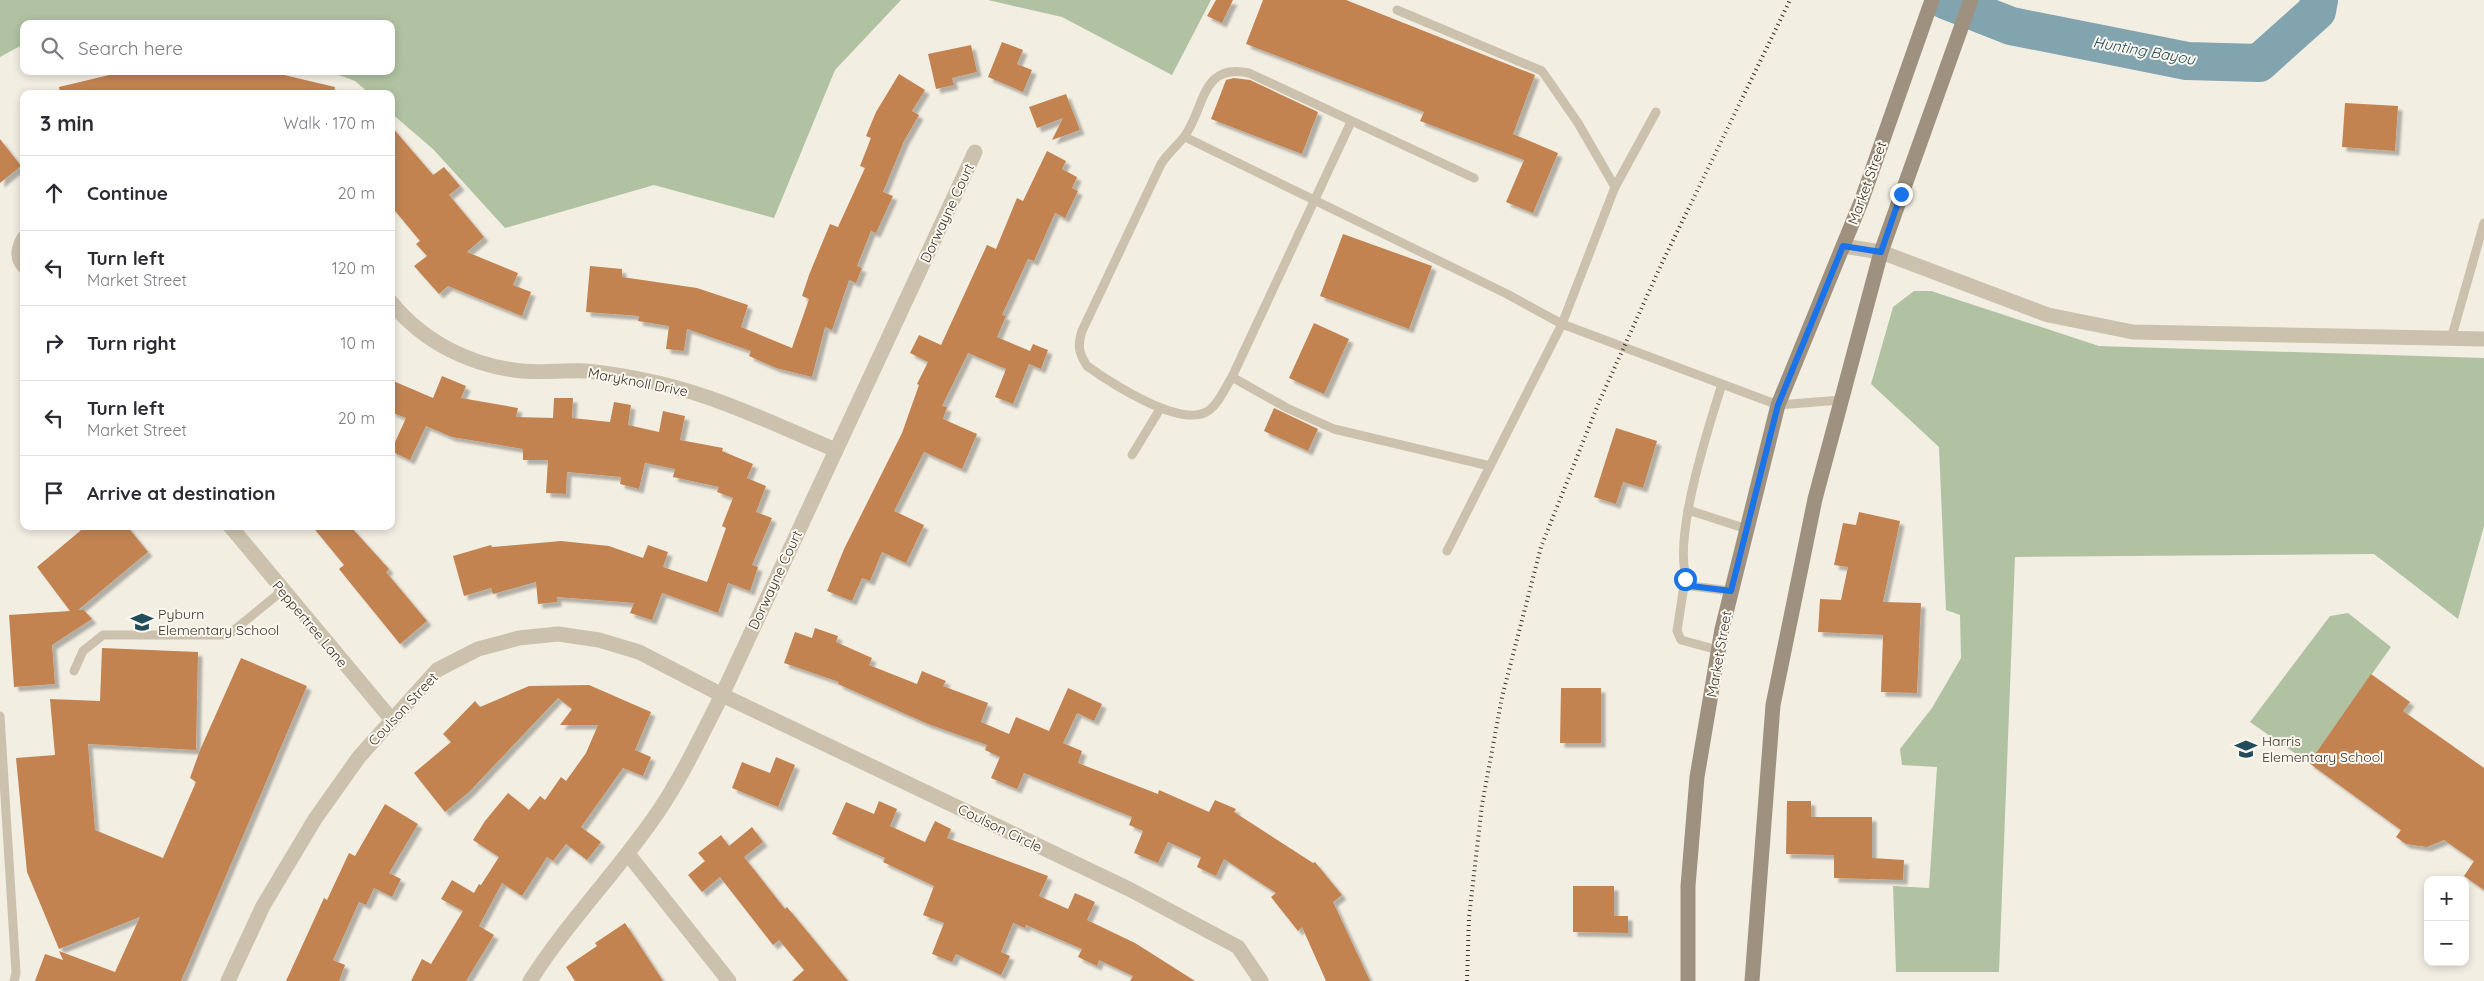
<!DOCTYPE html>
<html lang="en">
<head>
<meta charset="utf-8">
<style>
	:root { --surface:#fff; --page:#f7f7f7; --text:#2b2b33; --muted:#7c7c81; --line:#e1e1e2 }
	body { margin:0; font-family:Quicksand,sans-serif; background:var(--page); color:var(--text) }
	.controls { position:absolute; right:15px; bottom:15px; display:grid; overflow:hidden; border-radius:10px; box-shadow:0 2px 8px #0003 }
	.controls button { width:45px; height:45px; display:grid; place-items:center; padding:0; border:0; border-bottom:1px solid var(--line); background:var(--surface); color:var(--text); font:25px sans-serif }
	.stop { position:absolute; width:15px; height:15px; margin:-11px; border:4px solid #1a73e8; border-radius:50%; background:#fff }
	.stop.end { background:#1a73e8; border-color:#fff; box-shadow:0 1px 5px #0008 }
	.list { margin:0; padding:0; list-style:none }
	h2 { display:flex; justify-content:space-between; align-items:center; height:65px; margin:0; padding:0 20px; font-size:21px }
	h2 small { font-size:16px; font-weight:400; color:var(--muted) }
	.list li { display:grid; grid-template-columns:32px 1fr auto; gap:15px; align-items:center; box-sizing:border-box; height:75px; padding:0 20px; border-top:1px solid var(--line) }
	.list b { display:block; font-size:19px; white-space:nowrap }
	.list p { margin:0; font-size:16px; white-space:nowrap; color:var(--muted) }
	.list em { font-size:16px; font-style:normal; color:var(--muted) }
	.icon { flex:none; width:28px; height:28px; fill:none; stroke:currentColor; stroke-width:2; stroke-linecap:round; stroke-linejoin:round }
	.map { position:relative; flex:none; width:2484px; height:981px; overflow:hidden }
	.search { position:absolute; background:var(--surface); box-shadow:0 2px 8px #0003; left:20px; top:20px; width:375px; height:55px; display:flex; align-items:center; gap:12px; box-sizing:border-box; padding:0 18px; border-radius:10px; color:var(--muted); font-size:19px }
	.panel { position:absolute; background:var(--surface); box-shadow:0 2px 8px #0003; left:20px; top:90px; width:375px; height:440px; border-radius:10px }
	.map>svg:first-child { display:block }
</style>
</head>
<body>
<div class="map">
<svg width="2484" height="981" viewBox="0 0 2484 981">
	<defs>
		<filter id="shadow"><feDropShadow dx="4.5" dy="4.5" stdDeviation="1" flood-color="#0004"/></filter>
	</defs>
	<rect width="100%" height="100%" fill="#f3eee2"/>
	<g fill="#b1c2a2">
		<path d="M 0,0 L 901,0 L 835,70 L 774,218 L 654,185 L 505,228 L 433,149 L 391,113 L 391,94 L 370,94 L 355,81 L 328,71 L 391,71 L 391,24 L 24,24 L 24,44 L 0,57 Z"/>
		<path d="M 988,0 L 1211,0 L 1172,75 L 1062,17 Z"/>
		<path d="M 1914,291 L 1931,291 L 2099,346 L 2484,358 L 2484,526 L 2458,619 L 2374,554 L 2015,557 L 1999,972 L 1896,972 L 1893,886 L 1929,888 L 1937,767 L 1902,765 L 1900,749 L 1932,708 L 1961,658 L 1960,615 L 1946,610 L 1939,447 L 1871,384 L 1893,307 Z"/>
		<path d="M 2348,613 L 2391,647 L 2309,763 L 2250,722 L 2330,616 Z"/>
	</g>
	<g fill="none" stroke-linecap="round" stroke-linejoin="round">
		<path stroke="#81a4af" stroke-width="38" d="M 1945,0 L 2011,26 L 2187,61 L 2259,63 L 2317,11 L 2319,0"/>
	</g>
	<g fill="#c28351" filter="url(#shadow)">
		<path d="M 1216,0 L 1233,0 L 1222,23 L 1207,16 Z"/>
		<path d="M 1263,0 L 1346,0 L 1535,75 L 1513,134 L 1558,153 L 1533,213 L 1506,202 L 1524,160 L 1420,121 L 1424,112 L 1246,44 Z"/>
		<path d="M 1002,42 L 1023,50 L 1017,64 L 1032,70 L 1023,92 L 988,77 Z"/>
		<path d="M 971,45 L 977,72 L 952,78 L 954,85 L 936,89 L 928,54 Z"/>
		<path d="M 126,71 L 267,71 L 335,87 L 334,94 L 60,94 L 59,87 Z"/>
		<path d="M 899,74 L 925,90 L 912,111 L 919,115 L 904,141 L 883,192 L 893,196 L 876,233 L 871,231 L 857,266 L 862,268 L 856,283 L 849,280 L 832,330 L 825,327 L 812,377 L 776,368 L 749,356 L 751,351 L 687,329 L 684,351 L 666,349 L 669,326 L 638,321 L 639,316 L 586,312 L 590,266 L 622,269 L 622,277 L 697,288 L 748,305 L 741,327 L 792,348 L 809,299 L 802,296 L 809,275 L 830,224 L 838,227 L 865,168 L 860,166 L 871,138 L 866,136 L 876,112 Z"/>
		<path d="M 1234,78 L 1250,80 L 1318,112 L 1302,154 L 1211,119 L 1226,80 Z"/>
		<path d="M 1066,94 L 1080,130 L 1052,140 L 1063,118 L 1037,128 L 1029,107 Z"/>
		<path d="M 2345,103 L 2398,106 L 2395,151 L 2342,147 Z"/>
		<path d="M 391,126 L 433,175 L 444,167 L 460,186 L 449,195 L 484,237 L 467,252 L 518,273 L 513,285 L 531,292 L 522,316 L 448,286 L 439,294 L 414,266 L 427,256 L 416,244 L 420,241 L 391,206 Z"/>
		<path d="M 0,139 L 21,166 L 0,183 Z"/>
		<path d="M 1047,151 L 1066,161 L 1062,169 L 1077,177 L 1072,188 L 1078,191 L 1065,218 L 1055,213 L 1034,261 L 1028,259 L 1002,315 L 1006,316 L 997,337 L 1030,351 L 1033,344 L 1048,350 L 1041,369 L 1029,364 L 1013,404 L 995,397 L 1006,369 L 968,353 L 942,406 L 947,407 L 943,419 L 977,434 L 962,469 L 924,452 L 894,511 L 924,525 L 906,563 L 882,552 L 870,581 L 862,578 L 852,601 L 827,591 L 844,549 L 902,433 L 919,385 L 917,384 L 928,362 L 910,353 L 919,335 L 941,345 L 987,245 L 996,249 L 1017,198 L 1023,201 Z"/>
		<path d="M 1343,234 L 1432,266 L 1409,329 L 1320,296 Z"/>
		<path d="M 1314,323 L 1349,339 L 1324,394 L 1289,378 Z"/>
		<path d="M 442,376 L 466,386 L 461,398 L 518,408 L 516,417 L 553,418 L 554,398 L 573,398 L 572,418 L 610,422 L 614,402 L 631,405 L 628,425 L 659,432 L 663,411 L 685,416 L 680,440 L 723,448 L 722,451 L 753,464 L 747,478 L 766,486 L 756,512 L 772,518 L 752,565 L 758,567 L 750,591 L 728,583 L 718,613 L 662,593 L 652,620 L 630,613 L 634,603 L 557,597 L 557,602 L 538,604 L 536,582 L 493,594 L 491,588 L 464,596 L 453,556 L 491,545 L 492,547 L 561,541 L 609,546 L 643,558 L 648,545 L 668,552 L 663,567 L 707,582 L 726,528 L 722,526 L 733,498 L 717,492 L 719,487 L 673,477 L 675,469 L 645,463 L 639,489 L 620,484 L 621,477 L 567,472 L 566,494 L 546,493 L 548,460 L 523,460 L 523,449 L 452,437 L 426,426 L 410,460 L 391,451 L 406,418 L 391,412 L 391,380 L 433,398 Z"/>
		<path d="M 1274,408 L 1318,429 L 1308,451 L 1264,431 Z"/>
		<path d="M 1616,428 L 1657,441 L 1643,488 L 1623,482 L 1616,504 L 1594,497 Z"/>
		<path d="M 1859,512 L 1900,521 L 1883,602 L 1921,603 L 1917,693 L 1881,692 L 1883,635 L 1818,632 L 1820,599 L 1841,600 L 1848,567 L 1834,565 L 1843,523 L 1856,525 Z"/>
		<path d="M 86,526 L 127,526 L 148,552 L 78,610 L 84,610 L 92,619 L 52,645 L 55,684 L 14,687 L 9,615 L 70,611 L 37,567 Z"/>
		<path d="M 312,526 L 350,526 L 389,569 L 386,572 L 427,621 L 400,644 L 339,569 L 344,565 Z"/>
		<path d="M 815,628 L 838,636 L 836,642 L 872,658 L 869,665 L 917,684 L 922,671 L 946,681 L 943,686 L 988,703 L 981,722 L 1009,734 L 1016,717 L 1049,731 L 1068,688 L 1102,704 L 1094,721 L 1077,713 L 1063,743 L 1082,751 L 1078,763 L 1158,794 L 1159,790 L 1209,812 L 1215,800 L 1236,809 L 1234,812 L 1313,863 L 1315,862 L 1342,895 L 1333,902 L 1370,981 L 1326,981 L 1302,927 L 1298,931 L 1271,897 L 1276,893 L 1224,859 L 1216,876 L 1197,867 L 1201,857 L 1168,842 L 1158,863 L 1134,853 L 1143,831 L 1129,825 L 1132,817 L 1024,773 L 1017,789 L 991,778 L 1000,757 L 985,750 L 987,745 L 928,724 L 838,684 L 839,682 L 784,663 L 795,632 L 812,638 Z"/>
		<path d="M 102,648 L 198,652 L 196,750 L 88,744 L 95,830 L 163,858 L 196,782 L 190,778 L 200,750 L 241,658 L 307,686 L 181,981 L 35,981 L 45,954 L 63,960 L 59,951 L 115,972 L 140,917 L 59,949 L 27,872 L 16,758 L 55,755 L 50,699 L 100,701 Z"/>
		<path d="M 2371,674 L 2410,702 L 2403,711 L 2484,768 L 2484,890 L 2464,876 L 2474,861 L 2444,840 L 2427,847 L 2406,844 L 2396,837 L 2401,830 L 2309,763 Z"/>
		<path d="M 589,685 L 651,712 L 635,750 L 651,757 L 643,776 L 623,768 L 581,827 L 601,842 L 587,860 L 566,844 L 553,861 L 547,857 L 522,896 L 502,883 L 479,926 L 494,935 L 466,981 L 411,981 L 422,959 L 431,964 L 463,911 L 441,899 L 452,880 L 474,893 L 479,884 L 481,885 L 499,857 L 473,840 L 485,821 L 508,793 L 529,810 L 540,796 L 545,800 L 561,777 L 566,781 L 586,753 L 598,725 L 560,725 L 572,709 L 558,698 L 469,792 L 445,812 L 414,773 L 451,742 L 443,734 L 475,701 L 480,707 L 529,686 Z"/>
		<path d="M 1561,688 L 1601,688 L 1601,743 L 1560,743 Z"/>
		<path d="M 776,757 L 795,765 L 778,807 L 732,788 L 742,762 L 770,773 Z"/>
		<path d="M 879,801 L 897,809 L 890,826 L 925,842 L 935,821 L 951,829 L 947,838 L 1048,876 L 1039,896 L 1068,909 L 1075,893 L 1095,902 L 1087,920 L 1135,943 L 1195,981 L 1130,981 L 1133,976 L 1099,960 L 1097,966 L 1078,957 L 1082,949 L 1026,925 L 1025,928 L 1013,923 L 1001,952 L 1010,956 L 1001,975 L 956,954 L 952,962 L 932,954 L 944,923 L 923,915 L 934,886 L 883,862 L 885,858 L 832,834 L 846,802 L 874,814 Z"/>
		<path d="M 1787,801 L 1811,801 L 1811,817 L 1872,817 L 1872,858 L 1904,860 L 1903,880 L 1834,878 L 1834,855 L 1786,854 Z"/>
		<path d="M 385,804 L 418,824 L 389,873 L 401,879 L 392,897 L 374,888 L 366,905 L 359,902 L 333,960 L 345,965 L 339,981 L 286,981 L 324,898 L 327,900 L 349,853 L 355,856 Z"/>
		<path d="M 752,827 L 763,842 L 744,857 L 785,909 L 787,907 L 848,981 L 792,981 L 804,970 L 779,940 L 773,945 L 720,877 L 702,892 L 688,875 L 705,861 L 698,853 L 721,835 L 729,846 Z"/>
		<path d="M 1573,886 L 1614,886 L 1614,916 L 1628,916 L 1628,933 L 1573,932 Z"/>
		<path d="M 625,923 L 663,981 L 575,981 L 566,967 L 597,946 L 595,943 Z"/>
	</g>
	<g fill="none" stroke-linecap="round" stroke-linejoin="round">
		<g stroke="#cbc1ad" stroke-width="9">
			<path d="M 1397,10 L 1542,71 L 1578,123 L 1615,187"/>
			<path d="M 1351,122 L 1232,377 C 1226,386 1218,405 1208,411 C 1181,429 1111,383 1087,366 C 1079,353 1077,346 1082,331 L 1161,164 C 1168,153 1176,147 1184,137 C 1205,110 1200,62 1249,73 L 1474,178"/>
			<path d="M 1185,137 L 1507,294 L 1562,324 L 1778,405 L 1841,400"/>
			<path d="M 2451,339 L 2484,223"/>
			<path d="M 1232,377 L 1287,408 L 1334,429 L 1490,466"/>
			<path d="M 1722,384 C 1710,423 1666,555 1691,586 L 1731,591"/>
			<path d="M 1132,455 L 1160,409"/>
			<path d="M 1688,510 L 1747,529"/>
			<path d="M 1447,551 L 1562,324 L 1615,187 L 1656,112"/>
			<path d="M 1685,579 L 1677,631 L 1681,640 L 1718,650"/>
			<path d="M 74,671 L 83,651 L 103,635 L 228,635 L 282,591"/>
			<path d="M 0,716 L 16,973 L 14,981"/>
		</g>
		<g stroke="#cbc1ad" stroke-width="15">
			<path d="M 24,238 C 18,248 16,257 24,266"/>
			<path d="M 1843,246 L 1881,252 L 2048,315 L 2133,332 L 2484,339"/>
			<path d="M 391,302 C 423,342 471,366 522,371 C 543,373 565,370 586,371 C 610,373 635,378 658,383 C 720,397 778,426 836,450"/>
			<path d="M 230,526 L 392,720"/>
			<path d="M 628,854 L 729,981"/>
			<path d="M 228,981 L 263,906 L 315,819 L 359,757 L 437,670 L 478,649 L 519,638 L 558,634 L 599,640 L 639,652 L 722,695 L 1129,889 L 1238,947 L 1261,981"/>
			<path d="M 530,981 C 568,921 619,870 658,812 C 683,775 702,734 722,695 L 975,152"/>
		</g>
		<g stroke="#9f917f" stroke-width="15">
			<path d="M 1688,981 L 1688,886 L 1697,777 L 1722,629 L 1778,405 L 1861,202 L 1932,0"/>
			<path d="M 1752,981 L 1773,705 L 1815,499 L 1881,252 L 1971,0"/>
		</g>
		<path stroke="#3a332c" stroke-width="4" stroke-dasharray="1 4" stroke-linecap="butt" d="M 1467,981 L 1469,917 L 1482,805 L 1502,697 L 1541,547 L 1599,402 L 1662,263 L 1790,0"/>
	</g>
	<g fill="none" stroke-linecap="round" stroke-linejoin="round">
		<path stroke="#1a73e8" stroke-width="6" d="M 1685,579 L 1691,586 L 1731,591 L 1778,405 L 1843,246 L 1881,252 L 1901,194"/>
	</g>
	<defs>
		<g id="school-bare" transform="scale(1.725)"><path d="M0-5L7-2L0 1L-7-2ZM-4 1L0 2.5L4 1V4Q0 6-4 4Z" fill="#224c5b" stroke="#faf7ee" stroke-width="2.5" paint-order="stroke"/></g>
	</defs>
	<g fill-rule="evenodd">
		<use href="#school-bare" x="142" y="622"/>
		<use href="#school-bare" x="2246" y="749"/>
	</g>
	<g text-anchor="middle" stroke-width="4" stroke-linejoin="round" paint-order="stroke">
		<g font-size="14" fill="#3a332c" stroke="#faf7ee">
			<text transform="translate(1867 183) rotate(-70)" y="5">Market Street</text>
			<text transform="translate(947 213) rotate(-65)" y="5">Dorwayne Court</text>
			<text transform="translate(638 382) rotate(11)" y="5">Maryknoll Drive</text>
			<text transform="translate(775 580) rotate(-65)" y="5">Dorwayne Court</text>
			<text transform="translate(310 624) rotate(50)" y="5">Peppertree Lane</text>
			<text transform="translate(1719 654) rotate(-80)" y="5">Market Street</text>
			<text transform="translate(403 709) rotate(-47)" y="5">Coulson Street</text>
			<text transform="translate(1000 828) rotate(26)" y="5">Coulson Circle</text>
		</g>
		<g font-size="14" fill="#3a332c" stroke="#faf7ee" text-anchor="start">
			<text x="158" y="619">Pyburn<tspan x="158" dy="16">Elementary School</tspan></text>
			<text x="2262" y="746">Harris<tspan x="2262" dy="16">Elementary School</tspan></text>
		</g>
		<g font-size="15" font-style="italic" fill="#224c5b" stroke="#faf7ee">
			<text transform="translate(2144 51) rotate(10)" y="5">Hunting Bayou</text>
		</g>
	</g>
</svg>
<div class="controls">
<button>+</button>
<button>−</button>
</div>
<div class="stop" style="left:1685px;top:579px"></div>
<div class="stop end" style="left:1901px;top:194px"></div>
<div class="search"><svg class="icon" aria-label="search" viewBox="0 0 24 24"><circle cx="10" cy="10" r="6"/><path d="M15 15l6 6"/></svg>Search here</div>
<section class="panel">
<h2>3 min<small>Walk · 170 m</small></h2>
<ul class="list">
<li><svg class="icon" aria-label="ahead" viewBox="0 0 24 24"><path d="M12 20V5M6 11l6-6 6 6"/></svg><div><b>Continue</b></div><em>20 m</em></li>
<li><svg class="icon" aria-label="left" viewBox="0 0 24 24"><path d="M17 20v-9H6M10 6l-5 5 5 5"/></svg><div><b>Turn left</b><p>Market Street</p></div><em>120 m</em></li>
<li><svg class="icon" aria-label="right" viewBox="0 0 24 24"><path d="M7 20v-9h11M14 6l5 5-5 5"/></svg><div><b>Turn right</b></div><em>10 m</em></li>
<li><svg class="icon" aria-label="left" viewBox="0 0 24 24"><path d="M17 20v-9H6M10 6l-5 5 5 5"/></svg><div><b>Turn left</b><p>Market Street</p></div><em>20 m</em></li>
<li><svg class="icon" aria-label="arrive" viewBox="0 0 24 24"><path d="M6 21V4h12l-3 4 3 4H6"/></svg><div><b>Arrive at destination</b></div></li>
</ul>
</section>
</div>
</body>
</html>
